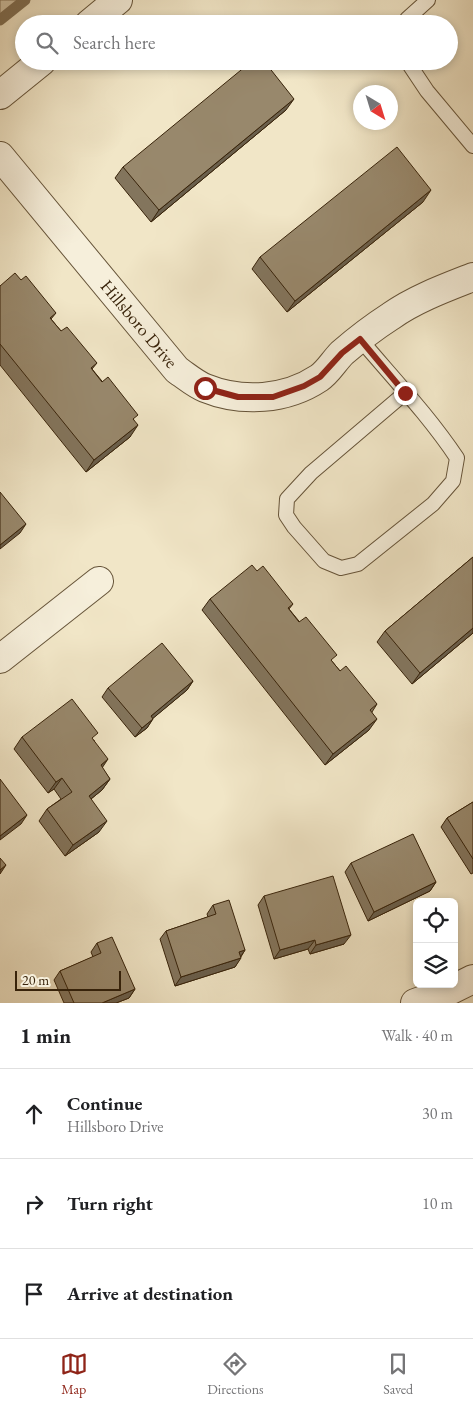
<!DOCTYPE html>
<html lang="en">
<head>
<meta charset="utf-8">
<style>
	:root { --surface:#fff; --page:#f2f2f2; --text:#202124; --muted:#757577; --line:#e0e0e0; --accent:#8f2418 }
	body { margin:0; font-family:"EB Garamond",serif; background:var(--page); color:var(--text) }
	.controls { position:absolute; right:15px; bottom:15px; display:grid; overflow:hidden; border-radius:8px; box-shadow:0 2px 8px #0003 }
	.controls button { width:45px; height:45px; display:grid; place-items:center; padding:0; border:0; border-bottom:1px solid var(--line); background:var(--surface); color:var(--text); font:25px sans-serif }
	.compass { position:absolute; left:353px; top:85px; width:45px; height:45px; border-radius:50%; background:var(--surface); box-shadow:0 2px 8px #0003; rotate:142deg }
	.scale { position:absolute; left:15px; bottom:12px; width:106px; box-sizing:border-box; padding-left:5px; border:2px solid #38230a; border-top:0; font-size:14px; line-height:18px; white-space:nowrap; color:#38230a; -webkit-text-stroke:4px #f6efdb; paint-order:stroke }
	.stop { position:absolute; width:15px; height:15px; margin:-11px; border:4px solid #8f2418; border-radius:50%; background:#fff }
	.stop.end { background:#8f2418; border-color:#fff; box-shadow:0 1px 5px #0008 }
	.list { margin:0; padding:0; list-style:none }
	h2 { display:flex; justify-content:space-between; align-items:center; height:65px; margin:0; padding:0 20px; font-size:21px }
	h2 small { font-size:16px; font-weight:400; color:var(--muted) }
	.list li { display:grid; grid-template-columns:32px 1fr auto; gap:15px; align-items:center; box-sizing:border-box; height:90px; padding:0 20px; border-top:1px solid var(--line) }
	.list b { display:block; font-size:19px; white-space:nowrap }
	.list p { margin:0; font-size:16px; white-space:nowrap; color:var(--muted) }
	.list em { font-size:16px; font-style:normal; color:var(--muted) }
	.icon { flex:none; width:28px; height:28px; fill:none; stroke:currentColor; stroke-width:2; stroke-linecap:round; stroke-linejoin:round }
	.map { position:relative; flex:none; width:473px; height:1003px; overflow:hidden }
	.search { position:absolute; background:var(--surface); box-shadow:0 2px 8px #0003; left:15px; right:15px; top:15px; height:55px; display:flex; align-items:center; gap:12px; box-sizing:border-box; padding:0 18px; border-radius:28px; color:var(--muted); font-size:19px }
	.sheet { height:335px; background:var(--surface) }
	nav { display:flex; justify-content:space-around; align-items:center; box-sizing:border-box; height:70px; border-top:1px solid var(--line); background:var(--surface); font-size:14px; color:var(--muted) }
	nav a { display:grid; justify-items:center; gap:2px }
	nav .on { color:var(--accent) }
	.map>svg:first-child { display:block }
</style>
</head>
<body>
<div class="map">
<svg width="473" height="1003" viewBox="0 0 473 1003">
	<rect width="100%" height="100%" fill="#f1e6c7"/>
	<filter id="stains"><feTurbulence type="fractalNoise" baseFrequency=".004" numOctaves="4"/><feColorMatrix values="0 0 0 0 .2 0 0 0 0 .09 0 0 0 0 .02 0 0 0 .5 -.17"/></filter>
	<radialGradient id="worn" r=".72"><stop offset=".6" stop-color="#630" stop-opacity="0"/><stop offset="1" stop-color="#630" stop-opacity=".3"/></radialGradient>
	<path fill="#d2c5a7" stroke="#857458" d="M 0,0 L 25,0 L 0,20 Z"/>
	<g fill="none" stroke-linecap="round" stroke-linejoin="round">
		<path stroke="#817055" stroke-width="11" d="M 0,20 L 25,0"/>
		<g stroke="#665439" stroke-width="16">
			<g id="service">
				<path d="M 406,24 L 407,19 L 428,0"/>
				<path d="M 407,61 L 427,91 L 473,146"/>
				<path d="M 360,339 C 393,378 429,416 457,458 L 453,481 L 433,504 L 358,564 L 341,568 L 324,561 L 294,527 L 286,515 L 287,499 L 311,473 L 405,393"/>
			</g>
		</g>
		<g stroke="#665439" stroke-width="30">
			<g id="minor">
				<path d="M 0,156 L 177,370 C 186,376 195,384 205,388 C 242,403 286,400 319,378 C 328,372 334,361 342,353 C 357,340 374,327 391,316 C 415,299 445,288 473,277"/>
				<path d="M 0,659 L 99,581"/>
				<path d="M 415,1003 L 451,990 L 473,979"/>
			</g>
		</g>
		<g stroke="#665439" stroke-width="30">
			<g id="tertiary">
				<path d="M 89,24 L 118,0"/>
				<path d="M 0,95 L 42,61"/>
			</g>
		</g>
		<use href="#service" stroke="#f6efdb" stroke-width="14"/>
		<use href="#minor" stroke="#f6efdb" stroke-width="28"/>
		<use href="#tertiary" stroke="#f6efdb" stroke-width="28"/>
	</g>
	<g fill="#83755d" stroke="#38230a">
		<path d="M 286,110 L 151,222 L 115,178 L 123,167 Z"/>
		<path d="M 423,202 L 287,312 L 252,269 L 260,257 Z"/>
		<path d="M 21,280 L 56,313 L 51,319 L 61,331 L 97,363 L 92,369 L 134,420 L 130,437 L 86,472 L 0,365 L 0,286 Z"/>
		<path d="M 473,557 L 473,633 L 412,684 L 377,642 L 385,631 Z"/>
		<path d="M 257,571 L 293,604 L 289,609 L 340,671 L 377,704 L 372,712 L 369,730 L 325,765 L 202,610 L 210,599 Z"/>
		<path d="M 193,681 L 187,690 L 153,718 L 147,728 L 135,737 L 102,697 L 108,688 Z"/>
		<path d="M 22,737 L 94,740 L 102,768 L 110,779 L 102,790 L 91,799 L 99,832 L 65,856 L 39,821 L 47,809 L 61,799 L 54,789 L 48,793 L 14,749 Z"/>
		<path d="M 473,802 L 473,873 L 471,874 L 441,827 L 447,818 Z"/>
		<path d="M 351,863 L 436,882 L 430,891 L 368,921 L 345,872 Z"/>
		<path d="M 264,896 L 344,944 L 310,954 L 308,949 L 274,959 L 258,905 Z"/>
		<path d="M 213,905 L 245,950 L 235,967 L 175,986 L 160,939 L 166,931 L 208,917 L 207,914 Z"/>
		<path d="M 97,943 L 135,989 L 129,998 L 116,1003 L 64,1003 L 54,980 L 60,971 L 93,957 L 91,952 Z"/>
	</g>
	<g fill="#6a5f4c" stroke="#38230a">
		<path d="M 294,99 L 286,110 L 151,222 L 159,210 Z"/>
		<path d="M 431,190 L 423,202 L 287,312 L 295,301 Z"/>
		<path d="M 138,425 L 130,437 L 86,472 L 94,460 Z"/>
		<path d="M 26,524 L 20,533 L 0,549 L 0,545 Z"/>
		<path d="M 473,628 L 473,633 L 412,684 L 420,673 Z"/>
		<path d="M 193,681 L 187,690 L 145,725 L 151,716 Z"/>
		<path d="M 153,719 L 147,728 L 135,737 L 142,728 Z"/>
		<path d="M 377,719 L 369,730 L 325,765 L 333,754 Z"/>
		<path d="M 108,759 L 100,771 L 101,765 Z"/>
		<path d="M 62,778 L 54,789 L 48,793 L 56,782 Z"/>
		<path d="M 110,779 L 102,790 L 81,807 L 89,796 Z"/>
		<path d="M 27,815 L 21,824 L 0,840 L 0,836 Z"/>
		<path d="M 107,821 L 99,832 L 65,856 L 73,845 Z"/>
		<path d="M 6,865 L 0,874 L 0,870 Z"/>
		<path d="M 436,882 L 430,891 L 368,921 L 374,912 Z"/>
		<path d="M 351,935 L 344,944 L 310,954 L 316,945 Z"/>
		<path d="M 315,940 L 308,949 L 274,959 L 280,950 Z"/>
		<path d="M 245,950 L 239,959 L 239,952 Z"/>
		<path d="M 241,958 L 235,967 L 175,986 L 181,977 Z"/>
		<path d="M 135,989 L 129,998 L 116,1003 L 102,1003 Z"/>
	</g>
	<g fill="#98886c" stroke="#38230a">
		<path d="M 252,61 L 264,61 L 294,99 L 159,210 L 123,167 Z"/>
		<path d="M 397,147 L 431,190 L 295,301 L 260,257 Z"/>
		<path d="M 15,273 L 21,280 L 26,276 L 56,313 L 50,318 L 61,331 L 67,327 L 97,363 L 91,368 L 102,382 L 108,377 L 138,415 L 133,419 L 138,425 L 94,460 L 0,344 L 0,286 Z"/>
		<path d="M 0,492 L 26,524 L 0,545 Z"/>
		<path d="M 473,557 L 473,628 L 420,673 L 385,631 Z"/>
		<path d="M 252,565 L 257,571 L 263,566 L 293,604 L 288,608 L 299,622 L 306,617 L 337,655 L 331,660 L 340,671 L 346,666 L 377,704 L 370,710 L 377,719 L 333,754 L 210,599 Z"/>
		<path d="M 162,643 L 193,681 L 151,716 L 153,719 L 142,728 L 108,688 Z"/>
		<path d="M 72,699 L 98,733 L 92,738 L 108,759 L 101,765 L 110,779 L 89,796 L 107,821 L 73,845 L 47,809 L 72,792 L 62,778 L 56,782 L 22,737 Z"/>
		<path d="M 0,779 L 27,815 L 0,836 Z"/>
		<path d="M 473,802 L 473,859 L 447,818 Z"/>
		<path d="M 413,834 L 436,882 L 374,912 L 351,863 Z"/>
		<path d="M 0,858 L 6,865 L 0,870 Z"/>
		<path d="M 333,876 L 351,935 L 316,945 L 315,940 L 280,950 L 264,896 Z"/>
		<path d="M 229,900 L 245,950 L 239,952 L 241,958 L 181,977 L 166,931 L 216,914 L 213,905 Z"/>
		<path d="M 112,937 L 135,989 L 102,1003 L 74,1003 L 60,971 L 101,953 L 97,943 Z"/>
	</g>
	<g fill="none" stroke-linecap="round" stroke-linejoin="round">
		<path stroke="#8f2418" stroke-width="6" d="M 205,388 L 238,397 L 273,397 L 304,386 L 320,377 L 342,353 L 360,339 L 405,393"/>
	</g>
	<g text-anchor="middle" stroke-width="4" stroke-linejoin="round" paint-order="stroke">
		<g font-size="18" fill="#38230a" stroke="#f6efdb">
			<text transform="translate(139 324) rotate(50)" y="6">Hillsboro Drive</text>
		</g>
	</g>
	<rect width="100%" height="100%" filter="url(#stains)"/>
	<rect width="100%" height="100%" fill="url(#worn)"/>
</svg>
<div class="controls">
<button><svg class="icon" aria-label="locate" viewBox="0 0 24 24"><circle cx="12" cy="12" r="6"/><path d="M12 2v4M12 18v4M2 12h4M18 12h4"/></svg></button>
<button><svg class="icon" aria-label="layers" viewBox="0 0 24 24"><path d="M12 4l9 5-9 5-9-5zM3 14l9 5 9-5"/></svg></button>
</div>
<svg class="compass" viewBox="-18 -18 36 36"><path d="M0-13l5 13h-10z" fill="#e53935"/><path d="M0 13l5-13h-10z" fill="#757577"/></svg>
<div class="scale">20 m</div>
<div class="stop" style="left:205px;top:388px"></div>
<div class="stop end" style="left:405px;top:393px"></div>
<div class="search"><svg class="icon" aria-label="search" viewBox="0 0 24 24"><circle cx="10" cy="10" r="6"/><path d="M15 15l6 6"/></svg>Search here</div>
</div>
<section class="sheet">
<h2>1 min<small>Walk · 40 m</small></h2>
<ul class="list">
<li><svg class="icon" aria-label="ahead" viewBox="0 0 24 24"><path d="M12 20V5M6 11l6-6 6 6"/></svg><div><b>Continue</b><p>Hillsboro Drive</p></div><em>30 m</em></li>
<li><svg class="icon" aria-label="right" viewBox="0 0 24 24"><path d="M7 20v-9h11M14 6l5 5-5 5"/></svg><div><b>Turn right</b></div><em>10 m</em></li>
<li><svg class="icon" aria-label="arrive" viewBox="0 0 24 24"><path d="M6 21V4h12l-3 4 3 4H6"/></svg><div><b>Arrive at destination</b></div></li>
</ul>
</section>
<nav>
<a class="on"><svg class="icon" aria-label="map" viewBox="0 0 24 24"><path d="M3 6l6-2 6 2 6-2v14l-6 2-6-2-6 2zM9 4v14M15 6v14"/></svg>Map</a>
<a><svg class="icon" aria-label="directions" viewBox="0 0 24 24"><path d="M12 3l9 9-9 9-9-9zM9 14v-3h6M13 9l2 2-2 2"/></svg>Directions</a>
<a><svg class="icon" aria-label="saved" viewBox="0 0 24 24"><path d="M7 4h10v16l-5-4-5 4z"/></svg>Saved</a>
</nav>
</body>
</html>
